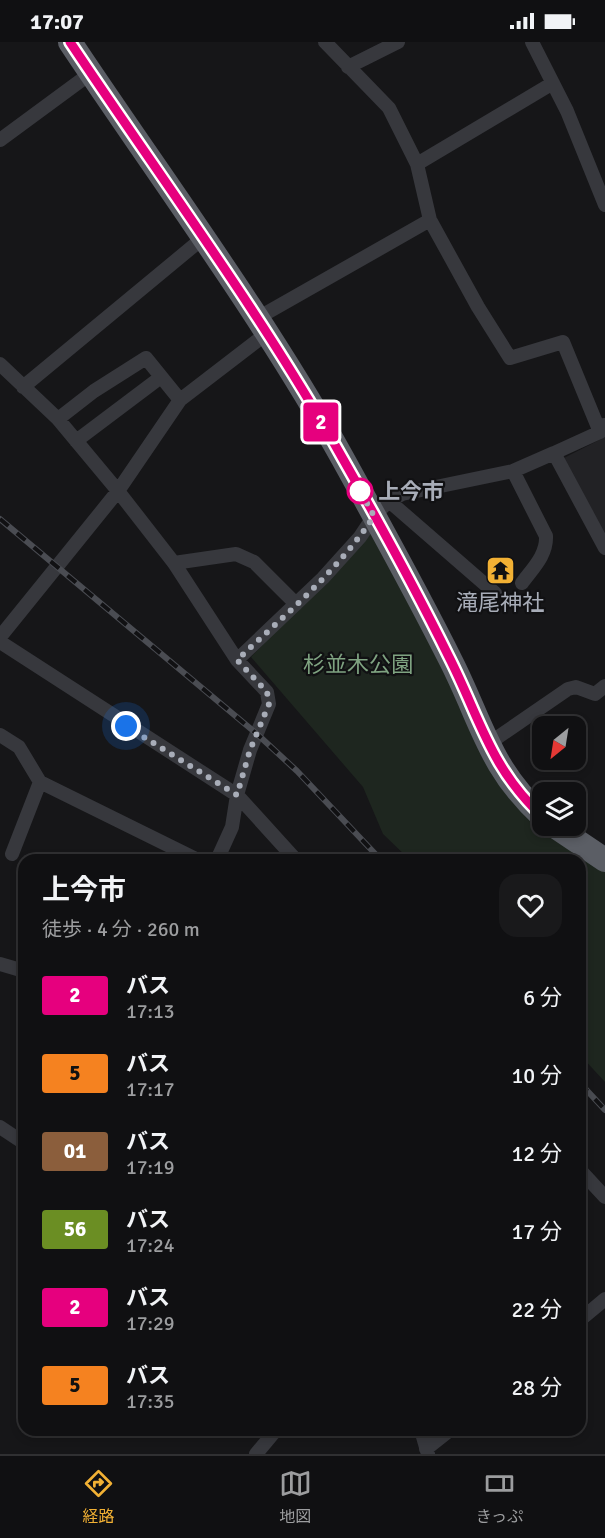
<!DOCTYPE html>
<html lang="ja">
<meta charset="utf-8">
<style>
body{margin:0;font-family:Signika,"Noto Sans JP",sans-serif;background:#19191b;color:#f1f3f6;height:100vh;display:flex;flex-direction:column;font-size:22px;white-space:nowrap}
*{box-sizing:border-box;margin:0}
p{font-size:20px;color:#9c9d9f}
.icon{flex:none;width:33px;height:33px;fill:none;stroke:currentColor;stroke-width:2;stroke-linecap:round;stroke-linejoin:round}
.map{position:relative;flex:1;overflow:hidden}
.drawer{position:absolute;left:18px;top:812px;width:568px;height:582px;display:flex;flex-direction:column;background:#101012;border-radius:18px;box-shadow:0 3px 9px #0003,0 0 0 2px #303032}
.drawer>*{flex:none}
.badge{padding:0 12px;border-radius:4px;font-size:21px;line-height:39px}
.needle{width:39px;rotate:210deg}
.buttons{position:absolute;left:532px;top:674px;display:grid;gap:12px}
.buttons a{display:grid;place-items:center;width:54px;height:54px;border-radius:12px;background:#101012;box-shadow:0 3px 9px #0003,0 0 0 2px #303032;font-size:30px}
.you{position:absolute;width:30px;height:30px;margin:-15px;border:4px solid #fff;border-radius:50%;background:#1a73e8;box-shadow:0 0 0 9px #1a73e833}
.map>.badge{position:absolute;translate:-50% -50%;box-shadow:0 0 0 3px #fff}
.round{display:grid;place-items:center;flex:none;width:63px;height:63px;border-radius:18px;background:#19191b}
.summary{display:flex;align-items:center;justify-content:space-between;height:102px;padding:0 24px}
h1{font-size:28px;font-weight:700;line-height:45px}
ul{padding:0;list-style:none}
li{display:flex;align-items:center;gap:18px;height:78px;padding:0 24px}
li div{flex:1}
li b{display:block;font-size:22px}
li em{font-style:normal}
li .badge{min-width:66px;font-weight:700;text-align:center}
.status{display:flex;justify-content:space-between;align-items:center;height:42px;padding:0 30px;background:#101012;direction:ltr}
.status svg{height:16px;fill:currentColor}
.tabs{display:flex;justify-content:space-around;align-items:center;height:84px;border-top:2px solid #303032;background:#101012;font-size:16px;color:#9c9d9f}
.tabs a{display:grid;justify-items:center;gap:3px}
.tabs .on{color:#f2b134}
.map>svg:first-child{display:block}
</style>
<div class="status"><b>17:07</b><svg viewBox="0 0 49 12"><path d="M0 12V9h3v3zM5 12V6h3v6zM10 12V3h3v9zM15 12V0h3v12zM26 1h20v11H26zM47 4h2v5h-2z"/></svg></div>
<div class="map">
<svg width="605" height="1412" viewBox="0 0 605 1412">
<rect width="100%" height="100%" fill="#161618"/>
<path fill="#222225" d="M605,395V498L562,417Z"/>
<path fill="#1e261f" d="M373,483L486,711L605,821V1040L581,1014L580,818L409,817L383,792L363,745L251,615L357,505Z"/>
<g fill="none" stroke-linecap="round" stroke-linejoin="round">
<path stroke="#37383d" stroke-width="14" d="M325,0L389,66L417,122L430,178L478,265L510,316L563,300L600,390
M532,0L567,69L605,163
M348,25L398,0
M0,98L91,31
M417,122L553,41
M256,277L430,178
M0,322L58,377L118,449L174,521L237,618L267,650L269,662L250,708L237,753L232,785L217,818
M23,345L203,196
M58,377L94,349L146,316L180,358
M76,399L161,335
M554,411L600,390L604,383
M513,429L546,494C547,513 533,526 522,541
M389,459L495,551
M174,521L236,512L254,520L296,562
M0,595L118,449L180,358L266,292
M0,600L237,753L296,818
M237,618L323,536L360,495L374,474L389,459L402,452L513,429L554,411L605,506
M0,693L19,705L40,740
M488,702L568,647L576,645L595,652L605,644
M12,812L40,740L198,818
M0,922L24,929
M0,1085L24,1101
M580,1128L605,1155
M580,1278L605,1257
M421,1388L428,1412
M426,1407L450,1388
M256,1412L276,1388"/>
<path stroke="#5b5e65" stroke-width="24" d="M70,0C162,138 262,272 343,417C380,484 417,551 451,619C482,680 489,726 543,775
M553,783L605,818"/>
<defs>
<path id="rail" d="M0,477L257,692L297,729L381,818
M580,1041L605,1068"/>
</defs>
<use href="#rail" stroke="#4a4c52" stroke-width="6"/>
<use href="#rail" stroke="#111113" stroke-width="4" stroke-dasharray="11" stroke-linecap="butt"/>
</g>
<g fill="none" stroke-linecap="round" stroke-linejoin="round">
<defs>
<path id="line" d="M70,0C162,138 262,272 343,417C380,482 416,548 449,615C480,676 490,726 543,775"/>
</defs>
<use href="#line" stroke="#fff" stroke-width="14"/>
<use href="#line" stroke="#e6007e" stroke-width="9"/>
<path stroke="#a8adb8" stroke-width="6" stroke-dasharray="0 10.8" d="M126,684L237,753L250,708L269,662L267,650L237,618C285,573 338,529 374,474L360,449"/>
</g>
<defs>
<symbol id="temple-square" viewBox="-11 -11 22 22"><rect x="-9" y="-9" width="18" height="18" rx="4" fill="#f2b134" stroke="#111113"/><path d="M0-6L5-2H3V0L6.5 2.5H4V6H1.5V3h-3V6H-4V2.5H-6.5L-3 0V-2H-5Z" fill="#111"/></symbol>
</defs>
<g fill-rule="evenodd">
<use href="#temple-square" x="484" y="512" width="33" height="33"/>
</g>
<circle fill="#fff" stroke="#e6007e" stroke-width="3" cx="360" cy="449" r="12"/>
<g text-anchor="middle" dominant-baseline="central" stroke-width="4.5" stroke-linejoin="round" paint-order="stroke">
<g font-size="22" font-weight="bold" fill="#a8adb8" stroke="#111113" text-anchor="start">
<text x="378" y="449">上今市</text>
</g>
<g font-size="22" fill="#a8adb8" stroke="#111113">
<text x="500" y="560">滝尾神社</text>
</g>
<g font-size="22" fill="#7fa381" stroke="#111113">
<text x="358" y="622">杉並木公園</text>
</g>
</g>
</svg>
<div class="buttons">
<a><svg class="needle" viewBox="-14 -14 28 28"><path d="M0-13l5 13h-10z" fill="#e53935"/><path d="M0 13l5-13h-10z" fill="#9c9d9f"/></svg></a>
<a><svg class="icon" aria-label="layers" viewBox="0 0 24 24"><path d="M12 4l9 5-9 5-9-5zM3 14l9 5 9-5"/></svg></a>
</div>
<div class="you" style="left:126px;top:684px"></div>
<b class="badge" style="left:321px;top:380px;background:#e6007e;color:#fff">2</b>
<section class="drawer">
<div class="summary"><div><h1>上今市</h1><p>徒歩 · 4 分 · 260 m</p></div><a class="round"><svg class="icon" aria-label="heart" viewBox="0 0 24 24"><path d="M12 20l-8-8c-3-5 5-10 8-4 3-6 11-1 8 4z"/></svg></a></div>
<ul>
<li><span class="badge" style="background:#e6007e;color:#fff">2</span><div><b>バス</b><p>17:13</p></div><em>6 分</em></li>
<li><span class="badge" style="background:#f58220;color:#111">5</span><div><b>バス</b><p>17:17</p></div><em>10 分</em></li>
<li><span class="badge" style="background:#8b5e3c;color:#fff">01</span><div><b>バス</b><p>17:19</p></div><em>12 分</em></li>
<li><span class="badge" style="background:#6b8e23;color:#fff">56</span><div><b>バス</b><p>17:24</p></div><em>17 分</em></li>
<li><span class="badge" style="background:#e6007e;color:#fff">2</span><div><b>バス</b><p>17:29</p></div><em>22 分</em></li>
<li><span class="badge" style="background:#f58220;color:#111">5</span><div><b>バス</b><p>17:35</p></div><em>28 分</em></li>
</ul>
</section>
</div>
<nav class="tabs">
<a class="on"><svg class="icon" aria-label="directions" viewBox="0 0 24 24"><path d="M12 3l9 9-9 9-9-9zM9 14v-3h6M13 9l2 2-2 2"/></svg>経路</a>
<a><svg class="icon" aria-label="map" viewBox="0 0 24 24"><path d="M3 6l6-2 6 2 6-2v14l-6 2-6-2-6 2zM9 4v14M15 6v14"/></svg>地図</a>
<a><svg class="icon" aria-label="tickets" viewBox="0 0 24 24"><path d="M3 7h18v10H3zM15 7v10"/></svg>きっぷ</a>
</nav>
